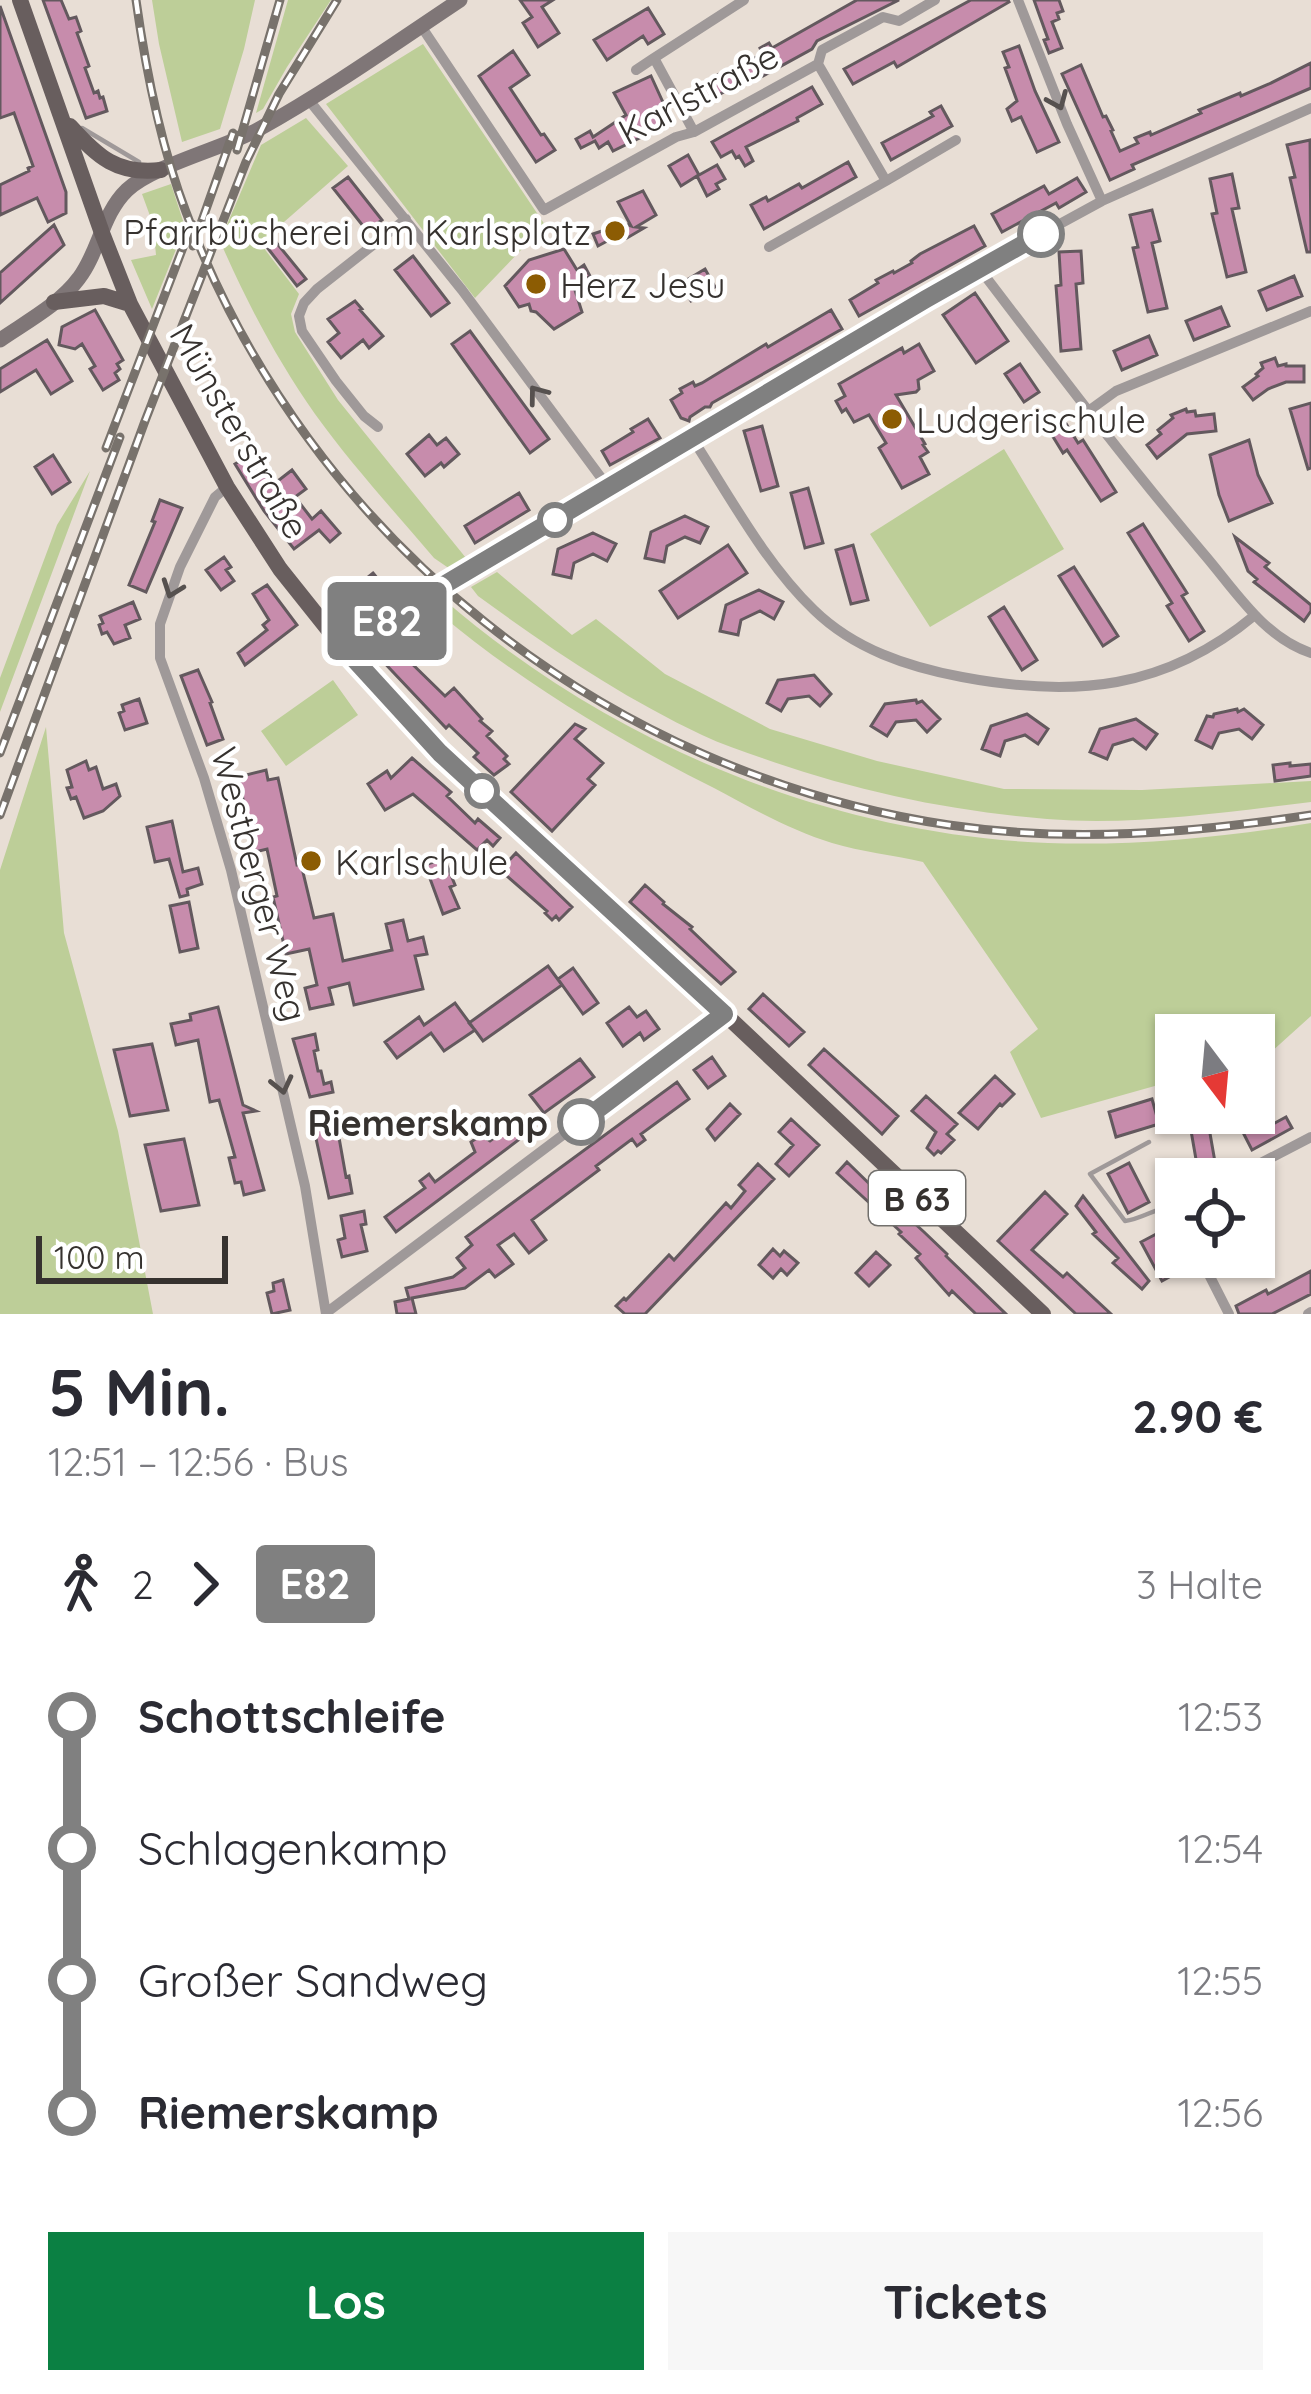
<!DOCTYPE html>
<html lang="de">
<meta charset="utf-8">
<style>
body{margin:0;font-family:Quicksand,sans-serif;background:#f7f7f7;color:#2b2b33;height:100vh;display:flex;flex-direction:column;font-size:45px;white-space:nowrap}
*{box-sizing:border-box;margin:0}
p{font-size:39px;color:#7c7c81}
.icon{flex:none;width:66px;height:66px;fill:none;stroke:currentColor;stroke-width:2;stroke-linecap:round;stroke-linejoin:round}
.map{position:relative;height:1314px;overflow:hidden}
.panel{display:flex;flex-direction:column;background:#fff;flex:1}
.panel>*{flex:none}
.badge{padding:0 24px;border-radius:9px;font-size:42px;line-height:78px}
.needle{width:78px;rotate:164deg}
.buttons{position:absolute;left:1155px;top:1014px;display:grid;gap:24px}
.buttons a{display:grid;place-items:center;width:120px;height:120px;border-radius:0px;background:#fff;box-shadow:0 3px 9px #0004;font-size:60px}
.scale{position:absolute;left:36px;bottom:30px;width:192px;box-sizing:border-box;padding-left:12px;border:6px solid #36322f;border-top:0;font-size:33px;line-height:42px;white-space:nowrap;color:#36322f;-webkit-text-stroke:9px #fff;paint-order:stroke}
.map>.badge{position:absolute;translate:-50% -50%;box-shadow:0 0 0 6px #fff}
.legs{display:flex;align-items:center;gap:18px;height:132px;padding:0 48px;font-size:39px}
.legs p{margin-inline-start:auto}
.overview{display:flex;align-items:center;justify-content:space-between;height:204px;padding:0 48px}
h1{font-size:66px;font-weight:700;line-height:90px}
.button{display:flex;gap:24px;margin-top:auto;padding:24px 48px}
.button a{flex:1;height:138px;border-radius:0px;background:#0b8043;color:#fff;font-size:48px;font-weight:700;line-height:138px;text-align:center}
.button a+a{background:#f7f7f7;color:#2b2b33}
ul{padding:0 48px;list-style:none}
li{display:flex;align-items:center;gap:42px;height:132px;font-size:45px}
li i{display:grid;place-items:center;width:18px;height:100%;margin:0 15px;background:currentColor}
li i::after{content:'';width:30px;height:30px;margin:-15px;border:9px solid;border-radius:50%;background:#fff}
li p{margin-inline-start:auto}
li:first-child i{background:linear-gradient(#0000 50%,currentColor 0)}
li:last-child i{background:linear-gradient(currentColor 50%,#0000 0)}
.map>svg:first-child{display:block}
</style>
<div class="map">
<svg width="1311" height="1314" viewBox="0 0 1311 1314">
<rect width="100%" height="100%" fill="#e8ded5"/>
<path fill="#bdce98" d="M152,0H255L244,49L220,129L182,142L159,44Z
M288,0H331L287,67L263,109L256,113Z
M423,44L545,225L475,298L326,104Z
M306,118L348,166L260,243L299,294L291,314L295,332L338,400L466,558L450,569L434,558C394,511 351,464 315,414C277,360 246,301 220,241L261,145Z
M171,184L185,227L152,309L131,260L156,255L153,224L142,194Z
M1004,449L1064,549L930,627L870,534Z
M90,471L0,712V678L57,525Z
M497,572L572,635L596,619L665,674L770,729L877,761L1004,789L1142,790L1311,781V802C1225,812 1134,826 1047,819C950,811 854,791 762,758C742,751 721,744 702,735C622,697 549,648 478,596L471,587Z
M442,598C609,743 826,834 1048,843C1136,846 1224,837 1311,823V1016L1260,1062L1254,1063V1035H1176V1080L1041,1118L1010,1052L1038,1029L923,862C893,855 861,852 832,843C791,830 751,808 714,788C616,739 524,684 440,614Z
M333,680L358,715L286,766L261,731Z
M46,727L64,933L118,1131L153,1314H0V870Z"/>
<path fill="#c78cac" stroke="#63595e" stroke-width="3" d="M43,0H61L69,19L76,17L81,31L77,33L89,66L85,68L94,93L98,91L100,98L103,97L107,111L86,118Z
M520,0H553L542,7L559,33L538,47L523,23L532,17Z
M857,0H899L817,41L812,49L750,83L748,79L696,107L688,94L714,80L713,77L763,54L760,48L769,43L772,48Z
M971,0H1008L1009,2L897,67L894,62L853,84L844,69Z
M1034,0H1059L1063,11L1057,13L1059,19L1052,22L1062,48L1049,53L1044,40L1048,39Z
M0,6L66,192V213L48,222L37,198L0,215V185L29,171L28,168L33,166L14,113L0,118Z
M648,8L664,34L648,44L643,36L607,60L594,40Z
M1019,46L1035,91L1059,142L1037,152L1021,117L1012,121L1007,109L1017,101L1005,68L1009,67L1003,52Z
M513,51L529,75L510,88L541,135L544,134L555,150L536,162L479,76Z
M1311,63V88L1132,165L1134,169L1110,180L1062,74L1081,65L1103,117L1106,116L1113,130L1111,131L1120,151L1138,143L1135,138L1150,132L1151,135L1201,113L1199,110L1240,93L1241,96L1269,84Z
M651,76L672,122L613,151L608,142L599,148L595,141L581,148L576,139L590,131L593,137L626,115L614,93Z
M812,87L822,104L797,118L798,121L746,147L753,161L745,166L739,156L736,158L732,151L721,157L712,142Z
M941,106L952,126L891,160L882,143L933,116L930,112Z
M1310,140L1311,252H1307L1290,178L1295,177L1287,145Z
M688,155L699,175L717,165L725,179L716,184L719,189L707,196L697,176L681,186L669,166Z
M848,162L856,177L764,229L751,205L766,197L768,201L799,184L802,188Z
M1232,174L1239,208L1232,209L1246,272L1227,277L1212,214L1217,213L1210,179Z
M348,177L382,220L367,231L333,188Z
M1077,178L1086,192L1059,208L1056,203L1002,232L992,214L1044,186L1049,194Z
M643,191L656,215L636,227L644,228L627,238L624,232L598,246L593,234L611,228L616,222L631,226L618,202Z
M1152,210L1160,241L1152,243L1167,308L1148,312L1133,248L1138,247L1130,215Z
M54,225L64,245L0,303V273Z
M974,226L985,246L859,316L850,300L878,283L876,280L893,271L894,273L912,263L911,261L920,254Z
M271,236L306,279L297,286L263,242Z
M564,249L577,270L584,265L590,276L574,287L582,312L554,329L536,312L531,311L529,304L519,307L505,286L529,260Z
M1081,251L1083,283L1076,284L1081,349L1061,351L1056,286L1061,285L1059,252Z
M413,256L449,303L431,316L395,270Z
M705,269L715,287L691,301L680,284Z
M1294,276L1302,296L1267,310L1259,291Z
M975,293L1008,341L976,363L943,315Z
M355,301L362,309L360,310L383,336L369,348L363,340L341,358L328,342L339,333L328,319Z
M1221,307L1229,326L1194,340L1186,321Z
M95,310L123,360L117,364L120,369L115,373L119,380L103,390L90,369L95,366L82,344L75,349L59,345L62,327Z
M831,310L842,329L712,403L710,407H705L690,417L689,421L681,418L671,400L682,393L680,389L693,382L695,386L702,383L766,344L768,347Z
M470,331L549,439L530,453L452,344Z
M1149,336L1157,355L1122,370L1114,351Z
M47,340L72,381L51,394L36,370L0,392V369Z
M919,344L934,371L918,380L919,389L916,392L896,395L925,444L923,445L928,452L920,457L929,474L902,488L879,448L886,443L869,415L854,422L846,409L842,412L836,401L845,396L839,384L902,348L904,353Z
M1275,358L1278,366L1286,364V366H1304V382H1286L1268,389L1253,400L1243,387L1258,376L1256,374L1263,368L1261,363Z
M1020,364L1039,392L1024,402L1005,374Z
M1311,403V468L1308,469L1290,409Z
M1186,409L1187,412L1195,411L1196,416L1214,414L1216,431L1187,434L1157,458L1147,445L1161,434L1158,430L1173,418L1171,415Z
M1062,417L1078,443L1083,440L1116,492L1101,501L1067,450L1063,453L1047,427Z
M648,419L660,438L610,465L602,451L633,432L631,429Z
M762,426L778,486L761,491L744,431Z
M429,435L437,445L446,438L459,454L444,467L441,463L425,476L407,454Z
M1249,440L1258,475L1272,503L1229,521L1219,495L1210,455Z
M53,455L70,482L52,494L35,467Z
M248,456L258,472L262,470L274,484L292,470L306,489L295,497L312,519L321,511L340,533L330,542L319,530L294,549L264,511L235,464Z
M808,488L823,543L805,548L791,493Z
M519,493L529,510L475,543L465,526Z
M160,500L182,508L146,592L129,585L155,522L152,521Z
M685,516L708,527L700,543L685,537L667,546L664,562L645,558L651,532Z
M1143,524L1187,593L1182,596L1204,631L1189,641L1167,606L1172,603L1128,533Z
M593,533L616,544L607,561L593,554L574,563L571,578L553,574L558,549Z
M1235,537L1269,563L1265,567L1311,605V611L1304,621L1254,582L1257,579L1248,571Z
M728,545L747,573L678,618L660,591Z
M853,545L868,600L851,604L836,550Z
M224,557L231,567L226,570L234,581L221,590L206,570Z
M1074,567L1118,636L1103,646L1059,576Z
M373,573L391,595L371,612L366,605L354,614L346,604L358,594L353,589Z
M267,585L297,625L245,665L238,653L267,630L263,625L269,620L253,594Z
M759,590L783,602L774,619L760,611L741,620L738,635L720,631L726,605Z
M133,602L140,619L125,625L130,638L114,644L107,632L102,634L99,625L103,623L100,616Z
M1004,607L1037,660L1022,670L989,617Z
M415,625L422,633L402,654L445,696L454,688L482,719L480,721L492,731L487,736L507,756L504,759L509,764L494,775L474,757L478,753L449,725L446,728L375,653L377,648Z
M198,670L212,702L210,703L223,739L207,745L181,676Z
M814,675L831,694L820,706L809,696L788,699L781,711L767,703L778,680Z
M139,699L147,723L125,730L119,713L124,711L122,705Z
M916,700L917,703L922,701L940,719L927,732L916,720L896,722L887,736L871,726L885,704Z
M1237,709L1238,712L1244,709L1263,725L1252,739L1239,729L1219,733L1212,748L1196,740L1207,716L1213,717L1214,714Z
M1027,714L1048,729L1038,744L1025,735L1005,741L1000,756L982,749L991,726Z
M1136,719L1157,734L1146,749L1133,739L1113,745L1107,759L1090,752L1100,729Z
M575,724L585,729L575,739L603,763L588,779L595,785L552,831L511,792Z
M412,758L451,792L447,796L475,823L478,819L500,838L493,846L487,840L477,850L413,794L385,810L368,784L387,771L391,778Z
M86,761L89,770L96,767L103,789L116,784L120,796L103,811L84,818L76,797L71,799L67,788L72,787L67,770Z
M1290,763V766L1311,764V776L1275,781L1273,765Z
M266,770L268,780L278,778L297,865L301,864L314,918L333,914L343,961L392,950L386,924L403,920L408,941L423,937L427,954L415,956L423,989L354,1005L349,983L329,988L333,1004L310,1009L305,988L317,985L309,949L286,954L273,897L277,896L267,849L255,852L238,777Z
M172,821L183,872L198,868L202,884L187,889L188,895L180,897L169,859L155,862L147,827Z
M516,853L572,907L559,920L556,916L552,920L545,913L547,911L500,870Z
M444,858L455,885L450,887L459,908L443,914L425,865Z
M645,885L664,902L663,904L692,927L690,929L735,972L721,984L630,902Z
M189,902L198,948L180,952L170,906Z
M548,966L562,985L483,1041L475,1030L444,1051L431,1033L397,1058L385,1042L419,1017L424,1025L455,1003L474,1029L469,1023Z
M573,968L598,1003L583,1014L558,979Z
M763,994L804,1032L789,1046L749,1009Z
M218,1007L243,1105L256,1111L243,1113L264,1190L244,1195L241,1182L235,1183L229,1158L235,1157L219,1100L210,1102L198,1040L176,1045L171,1024L191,1020L190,1014Z
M629,1007L637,1017L646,1011L659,1029L644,1040L640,1033L623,1046L607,1023Z
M315,1034L318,1050L314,1051L318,1071H321L324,1084L331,1082L333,1092L310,1097L293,1039Z
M152,1044L168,1110L130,1116L114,1050Z
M824,1049L898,1116L882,1134L809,1065Z
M712,1057L725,1076L708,1088L694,1070Z
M580,1059L594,1077L544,1113L530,1095Z
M995,1076L1014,1094L1002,1106L1000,1104L978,1129L959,1113Z
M677,1082L689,1099L641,1134L645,1140L637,1146L632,1139L596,1166L599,1170L532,1220L546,1240L529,1253L514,1234L498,1245L513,1264L495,1277L489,1270L465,1288L412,1298L416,1314H397L395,1302L409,1299L406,1288L453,1277L465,1268L457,1258L472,1245L466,1237Z
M926,1096L957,1124L947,1134L954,1140L941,1153L938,1151L934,1155L927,1148L936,1132L912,1111Z
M1152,1099L1159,1124L1116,1137L1109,1112Z
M730,1104L740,1114L715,1140L707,1129Z
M1233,1113H1251L1260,1131L1286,1117L1292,1128L1252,1150Z
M335,1115L346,1177L349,1176L352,1193L329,1198L312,1120Z
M791,1119L819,1145L789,1176L776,1164L793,1145L779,1132Z
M1208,1122L1215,1162L1197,1165L1190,1125Z
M512,1125L521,1138L396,1232L385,1217L425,1188L420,1181L429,1174L435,1182L475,1152L471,1142L481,1135L490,1141Z
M184,1139L199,1205L161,1211L145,1145Z
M847,1162L888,1202L890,1201L924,1232L947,1254L946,1256L1006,1314H976L952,1291L949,1295L916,1258L920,1254L899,1234L901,1232L837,1173Z
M1129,1163L1149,1202L1128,1213L1108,1174Z
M758,1164L774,1179L645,1314H625L616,1306L624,1298L626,1300L669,1255L674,1260L726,1203L731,1208L745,1191L739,1185Z
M1045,1192L1067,1214L1032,1250L1063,1277L1067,1273L1111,1314H1076L998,1241Z
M1083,1196L1149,1281L1142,1289L1113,1263L1118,1258L1093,1234L1096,1232L1076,1206Z
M364,1211L366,1224L361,1225L367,1251L342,1257L338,1240L345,1238L341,1216Z
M1162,1231L1182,1270L1162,1281L1141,1242Z
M773,1249L780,1256L784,1251L798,1263L787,1275L781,1269L773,1278L759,1265Z
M876,1252L890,1265L869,1286L856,1273Z
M1311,1271V1294L1272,1314H1239L1236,1306L1266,1290L1268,1294Z
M283,1280L290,1310L272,1314L267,1293L274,1291L273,1283Z"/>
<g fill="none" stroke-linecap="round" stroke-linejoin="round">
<path stroke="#9f9999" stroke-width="4.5" d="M82,128L139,162
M1149,1142L1090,1174L1125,1221C1143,1219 1158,1206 1176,1206"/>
<path stroke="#9f9999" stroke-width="10" d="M1018,0L1067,124L1102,201
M421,26L544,210L676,137L694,132L818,64L822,50L883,17L899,21L935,0
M636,70L654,58
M308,99L462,290L608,487
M694,132L654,58L744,0
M886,181L956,140
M769,247L886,181L818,64
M979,268C1053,365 1125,461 1203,553C1235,590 1263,637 1311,653
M1087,412L1116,391L1311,311
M378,427L364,416L336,381L302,331L299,316L304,303L317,289L406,219
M692,438C729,495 765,563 814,610C854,649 908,667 962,677C1074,698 1165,690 1255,615
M227,487L215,497L180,567L160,624V658L204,778L231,870L305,1186L326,1314
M343,648L363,633L979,268L1102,201L1311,108
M1230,1179L1311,1137
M1200,1257L1229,1314
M326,1313L724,1014
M1308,1314L1311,1312"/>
<path stroke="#7f7677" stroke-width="15" d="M0,340C26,322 60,304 79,278C99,252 102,214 127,190C154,165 224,148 259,129C329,90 394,44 460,0"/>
<path stroke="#685e5e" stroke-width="16" d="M20,0L102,233L130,304L227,487L280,569L343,648L440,753L608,904L1043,1314
M70,126C98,157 117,175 161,170
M54,302L104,296L130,304"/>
<defs>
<path id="rail" d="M136,0C146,72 160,144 186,212C307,538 606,774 949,825C1070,843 1191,833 1311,815
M237,150L280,0
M193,246L233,133
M106,448L192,224
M0,753L120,437
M0,815L145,421L246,162L279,94L337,0"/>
</defs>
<use href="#rail" stroke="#78726c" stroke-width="9"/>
<use href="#rail" stroke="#fff" stroke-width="4.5" stroke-dasharray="14" stroke-linecap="butt"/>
</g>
<defs><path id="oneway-chevron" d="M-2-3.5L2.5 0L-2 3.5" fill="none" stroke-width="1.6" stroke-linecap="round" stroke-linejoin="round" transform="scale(3)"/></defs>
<g stroke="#56514f">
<use href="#oneway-chevron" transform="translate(1058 101) rotate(67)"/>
<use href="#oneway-chevron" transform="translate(537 394) rotate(-127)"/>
<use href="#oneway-chevron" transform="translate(172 589) rotate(110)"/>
<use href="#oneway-chevron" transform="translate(282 1085) rotate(77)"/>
</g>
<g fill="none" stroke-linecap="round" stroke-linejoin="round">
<defs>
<path id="line-1" d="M581,1122L724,1014L440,753L344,648L363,633L926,299L1041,234"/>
</defs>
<use href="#line-1" stroke="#fff" stroke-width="27"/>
<use href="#line-1" stroke="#808080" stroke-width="18"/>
</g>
<g fill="#8c5c03" stroke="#fff" stroke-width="4.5">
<circle cx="615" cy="231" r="12"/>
<circle cx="536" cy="284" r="12"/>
<circle cx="892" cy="419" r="12"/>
<circle cx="311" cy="861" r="12"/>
</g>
<g fill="#fff" stroke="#808080" stroke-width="6">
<circle cx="1041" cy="234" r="21"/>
<circle cx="555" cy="520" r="15"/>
<circle cx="482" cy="791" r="15"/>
<circle cx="581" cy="1122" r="21"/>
</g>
<g text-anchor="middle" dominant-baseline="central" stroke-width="9" stroke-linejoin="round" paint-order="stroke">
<rect fill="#fff" stroke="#72706d" stroke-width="3" x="869" y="1171" width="96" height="54" rx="9"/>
<g font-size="33" font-weight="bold" fill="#36322f">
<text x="917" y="1198">B 63</text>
</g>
<g font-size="36" fill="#36322f" stroke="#fff">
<text transform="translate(698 93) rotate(-28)">Karlstraße</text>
<text transform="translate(240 431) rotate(60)">Münsterstraße</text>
<text transform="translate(260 884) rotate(75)">Westberger Weg</text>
</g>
<g font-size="36" fill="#36322f" stroke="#fff" text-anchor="start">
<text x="591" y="231" text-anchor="end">Pfarrbücherei am Karlsplatz</text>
<text x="560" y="284">Herz Jesu</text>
<text x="916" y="419">Ludgerischule</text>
<text x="335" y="861">Karlschule</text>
</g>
<g font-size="36" font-weight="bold" fill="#36322f" stroke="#fff" text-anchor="end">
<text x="548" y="1122">Riemerskamp</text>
</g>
</g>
</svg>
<div class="buttons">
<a><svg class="needle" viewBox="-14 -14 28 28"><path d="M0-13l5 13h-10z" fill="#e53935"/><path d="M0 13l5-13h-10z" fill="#7c7c81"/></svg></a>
<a><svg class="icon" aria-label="locate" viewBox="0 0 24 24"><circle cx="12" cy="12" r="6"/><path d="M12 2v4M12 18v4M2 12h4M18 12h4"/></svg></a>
</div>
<div class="scale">100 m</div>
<b class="badge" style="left:387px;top:621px;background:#808080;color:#fff">E82</b>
</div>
<section class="panel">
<div class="overview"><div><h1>5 Min.</h1><p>12:51 – 12:56 · Bus</p></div><b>2.90 €</b></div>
<div class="legs"><svg class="icon" aria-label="walk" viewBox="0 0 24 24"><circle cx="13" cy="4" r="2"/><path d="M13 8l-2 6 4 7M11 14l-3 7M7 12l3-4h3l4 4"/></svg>2<svg class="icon" aria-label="forward" viewBox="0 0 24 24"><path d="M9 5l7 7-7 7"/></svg><b class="badge" style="background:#808080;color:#fff">E82</b><p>3 Halte</p></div>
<ul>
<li><i style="color:#808080"></i><b>Schottschleife</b><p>12:53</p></li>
<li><i style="color:#808080"></i><span>Schlagenkamp</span><p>12:54</p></li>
<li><i style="color:#808080"></i><span>Großer Sandweg</span><p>12:55</p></li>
<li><i style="color:#808080"></i><b>Riemerskamp</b><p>12:56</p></li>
</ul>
<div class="button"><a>Los</a><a>Tickets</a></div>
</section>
